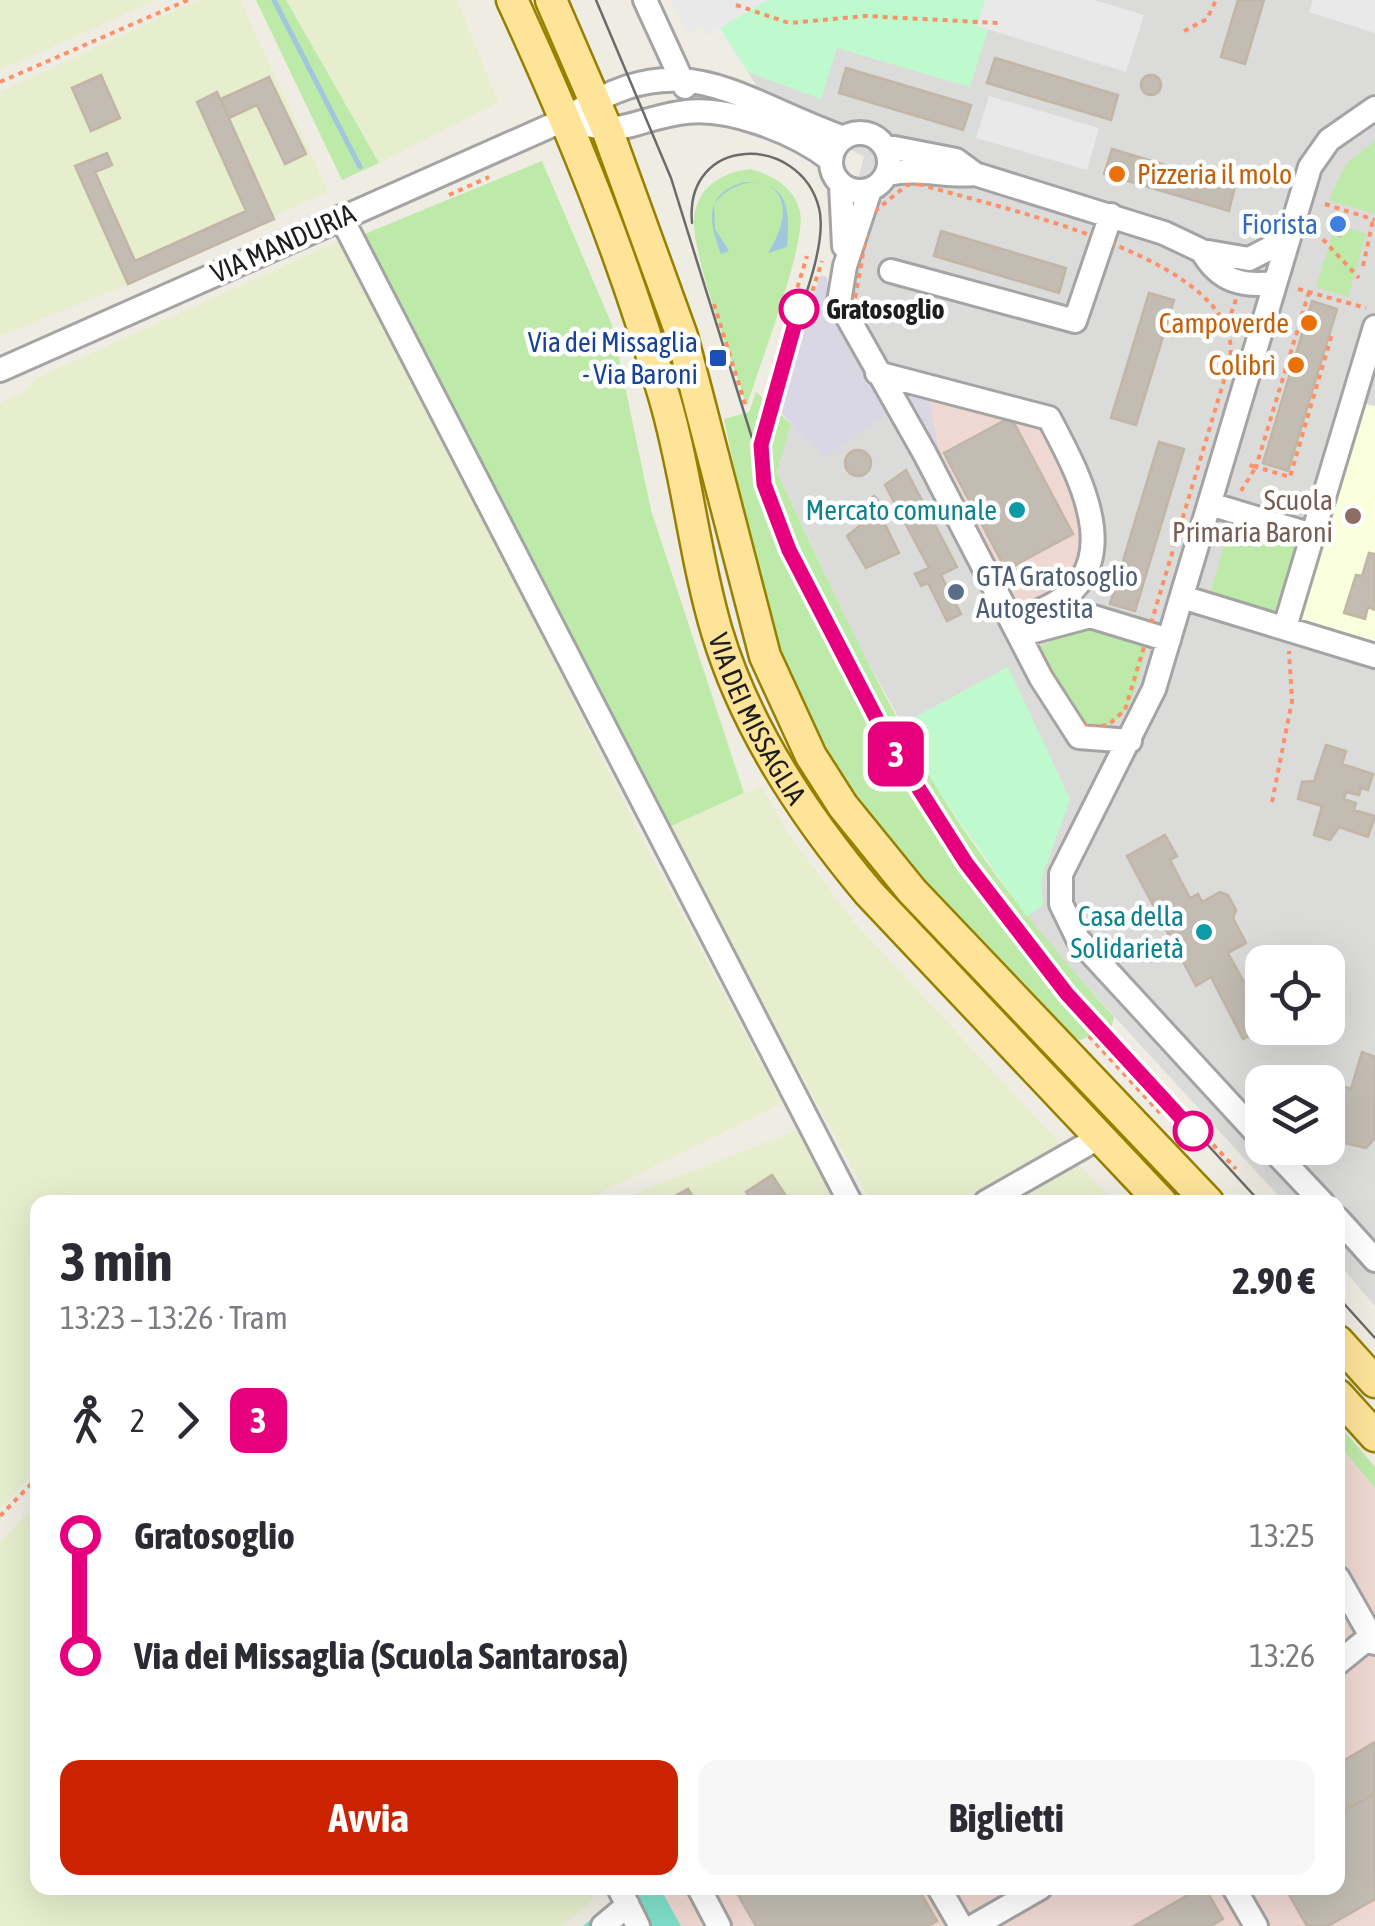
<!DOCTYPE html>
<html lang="it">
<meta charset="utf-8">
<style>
body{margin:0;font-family:"Asap Condensed",sans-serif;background:#f7f7f7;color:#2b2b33;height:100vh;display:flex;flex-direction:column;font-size:38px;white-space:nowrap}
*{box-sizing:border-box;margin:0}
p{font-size:32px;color:#7c7c81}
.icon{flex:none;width:55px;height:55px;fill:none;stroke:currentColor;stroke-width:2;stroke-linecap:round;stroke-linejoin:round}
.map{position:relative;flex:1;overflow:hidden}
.drawer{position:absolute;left:30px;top:1195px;width:1315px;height:700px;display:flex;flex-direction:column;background:#fff;border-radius:20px;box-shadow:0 10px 40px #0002}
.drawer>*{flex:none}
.badge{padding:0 20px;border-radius:15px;font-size:35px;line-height:65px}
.controls{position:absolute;left:1245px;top:945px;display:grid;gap:20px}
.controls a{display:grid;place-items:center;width:100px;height:100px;border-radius:20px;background:#fff;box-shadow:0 10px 40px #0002;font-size:50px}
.map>.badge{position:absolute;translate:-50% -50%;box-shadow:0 0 0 5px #fff}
.legs{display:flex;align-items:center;gap:15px;height:110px;padding:0 30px;font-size:32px}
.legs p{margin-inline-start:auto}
.summary{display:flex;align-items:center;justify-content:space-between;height:170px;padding:0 30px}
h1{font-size:55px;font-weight:700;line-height:75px}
.primary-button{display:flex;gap:20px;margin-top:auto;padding:20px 30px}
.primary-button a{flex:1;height:115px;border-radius:20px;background:#cb2300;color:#fff;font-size:40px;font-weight:700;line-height:115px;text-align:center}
.primary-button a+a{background:#f7f7f7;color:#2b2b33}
ul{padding:0 30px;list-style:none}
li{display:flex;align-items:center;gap:35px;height:120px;font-size:38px}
li i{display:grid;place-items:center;width:15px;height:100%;margin:0 12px;background:currentColor}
li i::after{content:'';width:25px;height:25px;margin:-12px;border:8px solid;border-radius:50%;background:#fff}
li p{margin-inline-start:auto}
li:first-child i{background:linear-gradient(#0000 50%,currentColor 0)}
li:last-child i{background:linear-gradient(currentColor 50%,#0000 0)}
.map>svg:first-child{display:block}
</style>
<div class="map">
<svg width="1375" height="1926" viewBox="0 0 1375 1926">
<rect width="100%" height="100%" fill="#efede3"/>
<path fill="#dbdbda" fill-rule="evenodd" d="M768,0H1375V1306L1338,1263V1202H1284L1039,934L941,794L859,646L777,472L864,157L768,104L720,28ZM1262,962H1328V1028H1262ZM1262,1082H1328V1148H1262Z"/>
<path fill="#f0d8d2" d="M927,385L1049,418L1081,478L1083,581L1019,635L925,454L938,448Z
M1341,1448L1375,1488V1926H681L660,1888H1338V1450Z"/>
<path fill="#f9ffdc" d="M1366,404L1375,406V649L1298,625Z"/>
<path fill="#e6eece" d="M0,0H157L0,70Z
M198,0H240L328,191L128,284L0,336V92Z
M286,0H457L498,102L379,163Z
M345,238L642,839L782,1103L582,1202H38L37,1470L0,1509V403L24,392L37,378Z
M761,786L788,833L853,921L1064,1148L953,1202H871L667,828Z
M801,1129L841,1202H619L651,1187Z
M1077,1163L1114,1202H1008Z
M37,1503L38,1888H588L593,1900L562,1926H0V1543Z"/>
<path fill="#bdeaa8" d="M256,0H286L379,163L342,180Z
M1375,141V214L1329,200L1346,164Z
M542,161L612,325L651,510L744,793L667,828L362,235Z
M751,169C774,176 794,187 800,212C807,244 758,368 747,406C734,366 692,256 694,220C696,188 721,172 751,169Z
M1343,227L1366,234L1348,297L1316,287L1333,233L1340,235Z
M756,392L791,424L777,472C828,581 878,691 940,793C990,874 1051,947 1114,1017L1111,1028L1080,1040L1072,1036C968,926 845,814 789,670C758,589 742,503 724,419L749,412Z
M1359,401L1366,404L1298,625L1294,622Z
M1234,515V527L1302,548L1281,619L1209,597Z
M1086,627L1148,643C1135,685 1134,737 1079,725L1033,649Z
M1338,1424L1375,1467V1488L1338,1444Z"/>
<path fill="#bfface" d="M768,0H985L977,26L988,30L970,87L837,48L821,99L748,72L720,28Z
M1008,667L1070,799L1041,880L1043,905L1027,917L941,795L902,724Z"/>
<path fill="#7fe0cb" d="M629,1888H660L681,1926H583Z"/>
<path fill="#e9e9e9" d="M670,0H765V1L707,35L701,27L688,34Z
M985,0H1094L1144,15L1126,72L977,26Z
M1313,0H1375V33L1309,12Z
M989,96L1099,128L1087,170L976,138Z"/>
<path fill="#dad7e5" d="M820,275L827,277L828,295L873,380L927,390L938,449L913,459L889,412L824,458L778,410Z"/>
<path fill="#a2c6dd" d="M745,182C790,182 790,211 787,247L768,253C813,182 745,163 714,204L715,229L729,251L721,254C708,220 704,193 745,182Z"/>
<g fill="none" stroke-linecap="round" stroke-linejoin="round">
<path stroke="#a2c6dd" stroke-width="5" d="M274,0L360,167"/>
</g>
<path fill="#c3bcb2" stroke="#c1b6a5" stroke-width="2.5" d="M1238,0H1264L1245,64L1221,57Z
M995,58L1118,95L1111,120L987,83Z
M846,68L971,105L963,130L839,93Z
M1141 85a10 10 0 1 1 20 0a10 10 0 1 1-20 0Z
M101,75L120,118L91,131L72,88Z
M269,77L306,154L285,164L257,105L229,118L221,99Z
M217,92L274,219L128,284L75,166L107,153L112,165L95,172L135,261L246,211L197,102Z
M1112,149L1235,186L1229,211L1104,174Z
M1335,217L1345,221L1340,236L1330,232Z
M941,231L1066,268L1059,293L934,256Z
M1149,293L1174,300L1136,425L1111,418Z
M1312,301L1337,309L1288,471L1263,463Z
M1011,417L1073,534L1006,570L944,453Z
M1159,442L1184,449L1135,611L1110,604Z
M845 463a13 13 0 1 1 26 0a13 13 0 1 1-26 0Z
M906,470L957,567L941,575L961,614L947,621L928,583L921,586L915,574L929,568L885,485Z
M874,496L882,505L878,510L899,553L866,568L847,536L872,516L863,507Z
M1369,553L1375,554V610L1368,607L1365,619L1344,613L1356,575L1362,576Z
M1326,745L1346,751L1342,764L1373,774L1368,790L1361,788L1359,795L1346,792L1344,799L1356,803L1354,810L1375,816L1368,837L1339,827L1330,840L1314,835L1322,806L1298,799L1302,782L1314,781Z
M1165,835L1177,856L1170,860L1190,898L1198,894L1202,902L1220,892L1228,895L1236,910L1233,918L1246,943L1228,953L1262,1015L1264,1028L1243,1039L1211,977L1196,986L1127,856Z
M1362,1052L1375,1057V1138L1366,1148L1328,1139L1331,1106L1340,1085L1351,1089Z
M772,1175L790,1202H752L746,1192Z
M688,1189L696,1202H664Z
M1375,1742V1793L1338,1815V1764Z
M1375,1793V1899L1328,1926H1307L1285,1888H1338L1342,1880L1338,1873V1815Z
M734,1888H918L937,1921L928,1926H756Z
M1200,1888H1205L1223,1919L1211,1926H1134Z"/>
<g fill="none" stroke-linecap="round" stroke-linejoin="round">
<defs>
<path id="minor" d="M645,0L685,87
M566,119C627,138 622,123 679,113C725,104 795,132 831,160
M831 162a29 29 0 1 1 58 0a29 29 0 1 1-58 0Z
M884,146L956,160L975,174L1164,233L1202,251L1249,259L1288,239
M887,174C921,167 943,177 975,174
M841,185L844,246
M870,190L845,266L839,302L925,454L1041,678L1079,737L1130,741
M341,217L850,1202
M1202,251C1219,281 1242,287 1275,283
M891,271L1075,321L1111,215
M0,370L566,119C681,40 733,98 844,138
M877,373L1049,418C1086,487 1133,579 1031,614L1019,635
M1210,504L1312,535
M1182,597L1375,656
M1285,627L1375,327
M1019,635L1090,616L1169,640
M1262,1139L1078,939L1061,904V874L1154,689L1310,167L1329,140L1375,108
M1271,1148L1322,1202
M986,1202L1100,1137
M1338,1219L1375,1260
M1338,1578L1375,1643
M1338,1663L1371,1636
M619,1888L638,1926
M699,1888L719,1926
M939,1888L961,1926
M1234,1888L1256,1926
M603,1926L628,1905
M974,1926L1040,1888"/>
<g id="major">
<path id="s1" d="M512,0C572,130 624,258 664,396C687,473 694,555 717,632C746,729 805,817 869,893L1161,1202"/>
<path d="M551,0L608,132L682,336L765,656L811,756L843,806L912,891L1208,1202"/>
<path d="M1338,1341L1375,1382"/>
<path d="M1338,1395L1375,1436"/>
</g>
</defs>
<use href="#minor" stroke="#a4a4a4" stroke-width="28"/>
<use href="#major" stroke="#977f00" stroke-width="35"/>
<path stroke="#fc9067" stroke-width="4" stroke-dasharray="5 5" stroke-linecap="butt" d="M736,5L789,23L866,16L998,23
M1184,31L1207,19L1216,0
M0,82L188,0
M919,184C992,207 1260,260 1228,367L1125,710L1108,725L1088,728L1070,711L860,323L855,298L870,215L907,185Z
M449,195L489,177
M1325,204L1375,220
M1316,232L1359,278
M1258,233L1262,218
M1363,266L1373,220
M1298,289L1366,308
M1309,292L1256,467L1290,477L1332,334
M714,304L746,407
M1228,323L1236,299
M774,364L807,256
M788,367L822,261
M1241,491L1256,467L1246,464
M1272,802L1292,701L1289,651
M1089,1036L1160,1113
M1172,1101L1236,1169
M0,1516L38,1477"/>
<use href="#minor" stroke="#fff" stroke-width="22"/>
<use href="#major" stroke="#fde499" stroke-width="30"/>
<path stroke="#6b6b6b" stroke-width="2.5" d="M596,0L671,178L781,531L886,737L966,863L1043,965L1260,1202
M692,223C684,134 800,133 819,208C833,262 761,388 761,454
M1338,1297L1375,1338"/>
</g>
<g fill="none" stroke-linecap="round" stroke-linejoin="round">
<defs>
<path id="line-1" d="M799,309L761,445L764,484L789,550L886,737L966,863L1067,994L1193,1131"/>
</defs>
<use href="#line-1" stroke="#fff" stroke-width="22"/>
<use href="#line-1" stroke="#e6007e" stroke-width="15"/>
</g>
<g fill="#e8710a" stroke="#fff" stroke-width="4">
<circle cx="1117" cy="174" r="10"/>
<circle cx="1309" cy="323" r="10"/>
<circle cx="1296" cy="365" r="10"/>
</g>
<circle fill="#3f7fe0" stroke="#fff" stroke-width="4" cx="1338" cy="224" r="10"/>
<g fill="#fff" stroke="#e6007e" stroke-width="5">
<circle cx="799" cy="309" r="18"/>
<circle cx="1193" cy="1131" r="18"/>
</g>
<rect fill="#1a4fb4" stroke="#fff" stroke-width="4" x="708" y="348" width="20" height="20" rx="5"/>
<g fill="#0f9aa8" stroke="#fff" stroke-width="4">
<circle cx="1017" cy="510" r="10"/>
<circle cx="1204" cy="932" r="10"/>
</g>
<circle fill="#8d6e63" stroke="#fff" stroke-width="4" cx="1353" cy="516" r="10"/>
<circle fill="#5c6f8a" stroke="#fff" stroke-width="4" cx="956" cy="592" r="10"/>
<g text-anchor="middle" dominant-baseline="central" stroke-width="9" stroke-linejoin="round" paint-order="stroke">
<g font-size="28" fill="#c56008" stroke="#fff" text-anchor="end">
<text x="1137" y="174" text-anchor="start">Pizzeria il molo</text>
<text x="1289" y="323">Campoverde</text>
<text x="1276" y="365">Colibrì</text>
</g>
<g font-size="28" fill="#366cbe" stroke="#fff" text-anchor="end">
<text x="1318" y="224">Fiorista</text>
</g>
<g font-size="28" fill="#1d1d1d" stroke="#fff">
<text transform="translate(283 243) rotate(-24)">VIA MANDURIA</text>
<text stroke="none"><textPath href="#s1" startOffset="762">VIA DEI MISSAGLIA</textPath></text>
</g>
<g font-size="28" font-weight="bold" fill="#1d1d1d" stroke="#fff" text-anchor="start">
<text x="826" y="309">Gratosoglio</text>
</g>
<g font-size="28" fill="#164399" stroke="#fff" text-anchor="end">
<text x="698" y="342">Via dei Missaglia<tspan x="698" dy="32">- Via Baroni</tspan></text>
</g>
<g font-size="28" fill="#785e54" stroke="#fff" text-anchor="end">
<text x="1333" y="500">Scuola<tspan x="1333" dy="32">Primaria Baroni</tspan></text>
</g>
<g font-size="28" fill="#0d838f" stroke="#fff" text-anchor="end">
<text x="997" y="510">Mercato comunale</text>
<text x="1184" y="916">Casa della<tspan x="1184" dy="32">Solidarietà</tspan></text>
</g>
<g font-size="28" fill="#4e5e75" stroke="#fff" text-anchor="start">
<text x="976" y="576">GTA Gratosoglio<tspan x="976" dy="32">Autogestita</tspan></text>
</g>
</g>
</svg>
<div class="controls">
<a><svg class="icon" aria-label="locate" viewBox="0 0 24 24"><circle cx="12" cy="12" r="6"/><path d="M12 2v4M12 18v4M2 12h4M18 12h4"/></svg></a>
<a><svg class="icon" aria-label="layers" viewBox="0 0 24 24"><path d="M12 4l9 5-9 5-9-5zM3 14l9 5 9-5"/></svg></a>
</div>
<b class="badge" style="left:896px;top:754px;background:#e6007e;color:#fff">3</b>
<section class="drawer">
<div class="summary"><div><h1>3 min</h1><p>13:23 – 13:26 · Tram</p></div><b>2.90 €</b></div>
<div class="legs"><svg class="icon" aria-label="walk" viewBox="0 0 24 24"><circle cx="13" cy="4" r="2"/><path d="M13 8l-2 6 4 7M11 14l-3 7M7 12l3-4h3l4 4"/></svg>2<svg class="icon" aria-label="forward" viewBox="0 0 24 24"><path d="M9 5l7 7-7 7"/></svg><b class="badge" style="background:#e6007e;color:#fff">3</b></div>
<ul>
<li><i style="color:#e6007e"></i><b>Gratosoglio</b><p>13:25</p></li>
<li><i style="color:#e6007e"></i><b>Via dei Missaglia (Scuola Santarosa)</b><p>13:26</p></li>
</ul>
<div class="primary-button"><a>Avvia</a><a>Biglietti</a></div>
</section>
</div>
